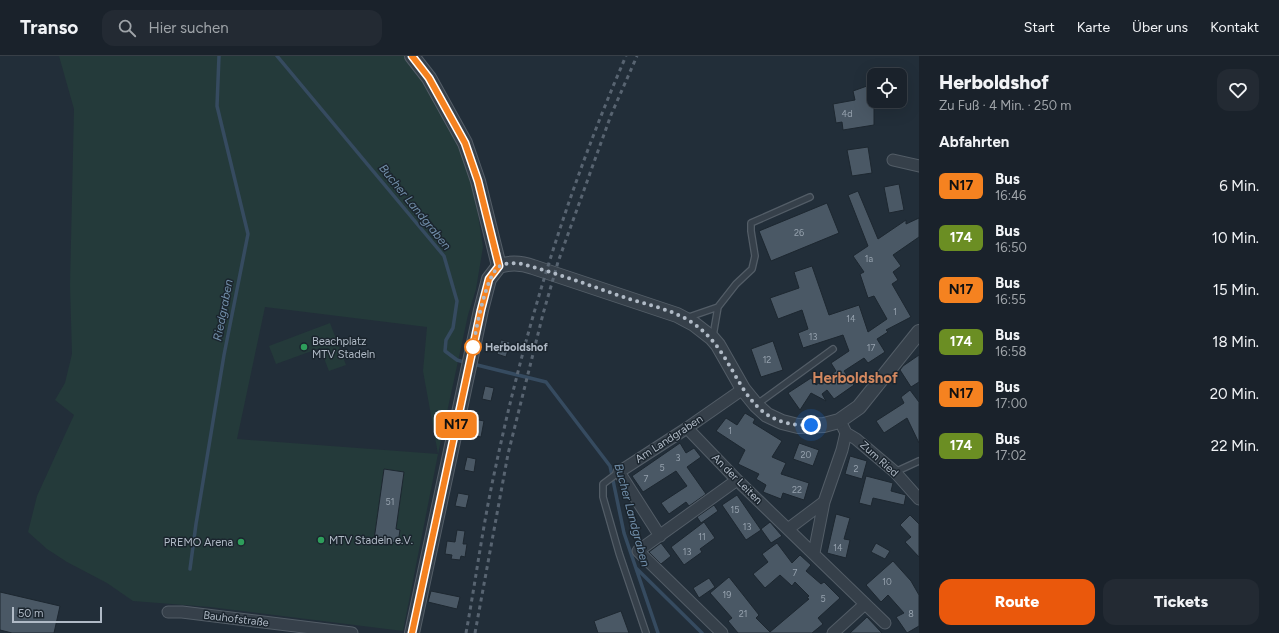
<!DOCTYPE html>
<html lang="de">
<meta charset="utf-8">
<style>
body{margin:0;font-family:Figtree,sans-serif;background:#232a33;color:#f1f3f6;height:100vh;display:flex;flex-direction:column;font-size:15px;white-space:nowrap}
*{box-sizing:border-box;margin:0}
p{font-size:13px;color:#9fa4a9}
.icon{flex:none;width:22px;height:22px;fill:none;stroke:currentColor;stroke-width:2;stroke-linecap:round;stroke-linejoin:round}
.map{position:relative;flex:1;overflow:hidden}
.drawer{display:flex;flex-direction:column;background:#1a222b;width:360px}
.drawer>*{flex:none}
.badge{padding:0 8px;border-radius:6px;font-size:14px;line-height:26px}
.controls{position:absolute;left:867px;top:12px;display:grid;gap:8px}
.controls a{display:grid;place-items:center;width:40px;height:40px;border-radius:8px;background:#1a222b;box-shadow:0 4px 16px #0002,0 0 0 1px #383f47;font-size:20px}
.scale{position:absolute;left:12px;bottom:10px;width:90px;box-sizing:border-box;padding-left:4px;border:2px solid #b0bac6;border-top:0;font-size:11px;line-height:14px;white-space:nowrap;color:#b0bac6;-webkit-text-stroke:3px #1b252e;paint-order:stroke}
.you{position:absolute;width:20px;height:20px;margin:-10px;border:3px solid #fff;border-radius:50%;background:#1a73e8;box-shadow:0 0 0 6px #1a73e833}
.map>.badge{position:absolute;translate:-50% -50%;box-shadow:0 0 0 2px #fff}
h2{padding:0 20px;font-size:15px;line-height:36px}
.round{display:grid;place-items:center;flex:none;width:42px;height:42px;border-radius:12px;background:#232a33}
.overview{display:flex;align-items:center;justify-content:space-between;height:68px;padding:0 20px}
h1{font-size:19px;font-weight:800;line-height:30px}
.action{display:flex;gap:8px;margin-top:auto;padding:8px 20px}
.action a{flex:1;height:46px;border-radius:12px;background:#ea580c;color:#fff;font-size:16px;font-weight:800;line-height:46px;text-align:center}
.action a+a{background:#232a33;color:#f1f3f6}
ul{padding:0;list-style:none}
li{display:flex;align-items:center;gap:12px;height:52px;padding:0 20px}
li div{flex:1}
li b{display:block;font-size:15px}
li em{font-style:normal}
li .badge{min-width:44px;font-weight:700;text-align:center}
header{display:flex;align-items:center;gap:24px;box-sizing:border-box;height:56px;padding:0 20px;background:#1a222b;border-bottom:1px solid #383f47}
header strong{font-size:19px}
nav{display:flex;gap:22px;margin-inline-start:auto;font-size:14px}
.search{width:280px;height:36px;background:#232a33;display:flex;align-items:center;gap:10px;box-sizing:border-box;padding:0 14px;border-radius:12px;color:#9fa4a9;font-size:15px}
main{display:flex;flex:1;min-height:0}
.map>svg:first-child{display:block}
</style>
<header>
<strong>Transo</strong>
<div class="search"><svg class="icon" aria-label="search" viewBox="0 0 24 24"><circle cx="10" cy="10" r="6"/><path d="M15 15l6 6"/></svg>Hier suchen</div>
<nav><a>Start</a><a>Karte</a><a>Über uns</a><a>Kontakt</a></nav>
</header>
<main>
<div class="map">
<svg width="919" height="577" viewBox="0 0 919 577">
<rect width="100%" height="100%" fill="#222e39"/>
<path fill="#243a3a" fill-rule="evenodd" d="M59,0H411L467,88L483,191L476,233L468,259L438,398L403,575L210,551L133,545L107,527L67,506L47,493L28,476L37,440L74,359L55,344L65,327L72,298L70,229L74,53ZM265,251L427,271L423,315L438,398L237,383Z
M330,267L346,309L329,315L320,292L276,308L269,290Z"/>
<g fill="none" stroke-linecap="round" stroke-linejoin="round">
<path stroke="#364b60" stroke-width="3.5" d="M277,0L444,200L457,245L453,272L446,284L445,295L457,304L467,307
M473,308L546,326L610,410L624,477L658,577
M636,512L702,577
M190,513L196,468L224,299L248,178L217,50L219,0"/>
</g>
<path fill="#4a5865" stroke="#1d2730" d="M867,30L868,36L874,35V69L843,74L842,66L836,67L833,48L855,44L853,35Z
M868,91L872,117L852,120L847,94Z
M899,128L904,154L889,157L884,131Z
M858,135L878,183L906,164V168L919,162V181L893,199L901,210L893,216L898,224L892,228L911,261L886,274L888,276L877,283L885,296L868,307L864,302L844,315L854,329L834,343L827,334L822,338L826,345L811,337L800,354L788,337L811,322L816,329L836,315L831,307L849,295L843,279L803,292L798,277L808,273L802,254L778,263L770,242L799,232L794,216L812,210L829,259L859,249L868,276L887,263L874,240L868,242L860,218L864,216L853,200L868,190L848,139Z
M827,147L839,177L771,205L759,175Z
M501,284L510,286L506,301L497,298Z
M773,285L783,314L761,321L751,293Z
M919,299V326L911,331L900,314L903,310Z
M485,330L494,332L491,345L482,343Z
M910,334L919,346V387L907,362L884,377L876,365L904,347L901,341Z
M745,357L755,363L753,367L782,385L772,401L786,407L781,418L809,427L804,444L783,437L781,443L763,436L766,429L756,423L759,418L738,408L745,394L716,375L726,362L737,369Z
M474,363L484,365L481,381L471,379Z
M680,387L686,397L694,392L701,401L687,411L706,438L689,450L686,446L669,458L661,447L687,430L676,415L643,436L632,420Z
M799,387L819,394L813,410L793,403Z
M850,400L867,405L862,423L845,418Z
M467,401L476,403L474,416L464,414Z
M384,413L404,416L396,473L400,474L398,487L374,484Z
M866,420L893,427L891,435L906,439L904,449L873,442L871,450L859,447Z
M458,437L469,439L466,452L455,450Z
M737,439L761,474L746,484L722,449Z
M714,449L718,455L701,467L697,461Z
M836,458L850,462L844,483L850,484L846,502L827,497Z
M910,459L919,468V501L905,486L911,481L900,469Z
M704,466L715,482L700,493L702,496L684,509L671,491Z
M770,466L782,480L771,487L761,473Z
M457,474L465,475L463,488H467L465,501L461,500L460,504L451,503L452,499L445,498L447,485L455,486Z
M661,487L671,500L661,508L649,496Z
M777,487L792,507L800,499L811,509L806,515L821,528L824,526L840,542L818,562L823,568L812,577H738L728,565L732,562L710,537L729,521L759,559L756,562L770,576L809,543L807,542L809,540L795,526L792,530L780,519L765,532L753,518L768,506L762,498Z
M876,487L890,495L885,503L871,496Z
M893,505L911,525L919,539V570L907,577L896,561L904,557L888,539L881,546L866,529Z
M709,522L715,531L699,542L693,532Z
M431,535L460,541L457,553L428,546Z
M0,536L60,550L54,577H12L0,574Z
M621,555L629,577H598L594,565Z
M867,561L882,577H850Z"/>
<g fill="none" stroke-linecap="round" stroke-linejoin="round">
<defs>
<path id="service" d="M686,262L718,251
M713,280L718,251L736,228L752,213L755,200L751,175V167L810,141
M756,349L833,293
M619,416L603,428V441L619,497L646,577
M895,416L919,405"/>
<path id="minor" d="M893,104L919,110
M843,371L846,377L856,383L895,416L919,443
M687,372L737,424L885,567
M788,473L824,446
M660,480L619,416L687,372L743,333
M814,497L824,446L842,394L846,377
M168,556H182L352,577
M722,577L638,495L737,424
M833,577L865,548"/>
<path id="tertiary" d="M412,0L429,22L465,87L478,125L499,210
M412,577L481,254L489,223L499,210C511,206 522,207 533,211L677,259L694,268L712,282L718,289L743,333L756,349L767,359L782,366L798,370L824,369L839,365L859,351L919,276"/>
</defs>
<use href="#service" stroke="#535d67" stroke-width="8"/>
<use href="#minor" stroke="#535d67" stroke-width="13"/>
<use href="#tertiary" stroke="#535d67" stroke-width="16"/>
<use href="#service" stroke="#36404a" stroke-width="5.5"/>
<use href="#minor" stroke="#36404a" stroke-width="11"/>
<use href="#tertiary" stroke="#36404a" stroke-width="14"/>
<path stroke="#586471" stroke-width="3" stroke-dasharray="4 4" stroke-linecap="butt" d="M466,577C476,523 483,468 495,414C525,272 568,133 626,0
M475,577L508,398L543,258L558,206L611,59L637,0"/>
</g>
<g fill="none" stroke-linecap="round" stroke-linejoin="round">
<defs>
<path id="line" d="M412,0L429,22L465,87L478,125L499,210L489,223L481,254L412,577"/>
</defs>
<use href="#line" stroke="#fff" stroke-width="9"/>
<use href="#line" stroke="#f58220" stroke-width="6"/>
<path stroke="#b0bac6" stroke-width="4" stroke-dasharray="0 7.2" d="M473,291C476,274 486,217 500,210C507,206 515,207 522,208C557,217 591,230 626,242C648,249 675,254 694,268C743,301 736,372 811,369"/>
</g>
<g fill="#2e9e5b" stroke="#1b252e" stroke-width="1.5">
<circle cx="304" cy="291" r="4"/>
<circle cx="321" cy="484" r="4"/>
<circle cx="241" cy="486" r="4"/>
</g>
<circle fill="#fff" stroke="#f58220" stroke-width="2" cx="473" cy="291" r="8"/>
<g text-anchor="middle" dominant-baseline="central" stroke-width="3" stroke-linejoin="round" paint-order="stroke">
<g font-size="9" fill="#96a2ae">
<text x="847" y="57">4d</text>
<text x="799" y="176">26</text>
<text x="869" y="202">1a</text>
<text x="895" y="255">1</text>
<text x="851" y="262">14</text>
<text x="813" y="280">13</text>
<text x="871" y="291">17</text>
<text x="767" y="303">12</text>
<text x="730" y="374">1</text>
<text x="806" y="398">20</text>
<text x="678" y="401">3</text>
<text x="662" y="411">5</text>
<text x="856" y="412">2</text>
<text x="646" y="422">7</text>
<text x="797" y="433">22</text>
<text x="390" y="445">51</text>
<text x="735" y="453">15</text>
<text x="747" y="470">13</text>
<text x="702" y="480">11</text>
<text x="838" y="491">14</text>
<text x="687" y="495">13</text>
<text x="795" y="516">7</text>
<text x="887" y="525">10</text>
<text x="727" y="538">19</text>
<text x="823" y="542">5</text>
<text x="743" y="557">21</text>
<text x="911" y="557">8</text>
</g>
<g font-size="11" fill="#b0bac6" stroke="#1b252e" text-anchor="start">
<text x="312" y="285">Beachplatz<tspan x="312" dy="13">MTV Stadeln</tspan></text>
<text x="329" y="484">MTV Stadeln e.V.</text>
<text x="233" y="486" text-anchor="end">PREMO Arena</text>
</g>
<g font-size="11" font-weight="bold" fill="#b0bac6" stroke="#1b252e" text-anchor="start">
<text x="485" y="291">Herboldshof</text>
</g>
<g font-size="11" fill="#b0bac6" stroke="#1b252e">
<text transform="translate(669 383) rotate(-33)">Am Landgraben</text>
<text transform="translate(879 403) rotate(42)">Zum Ried</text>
<text transform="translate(737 423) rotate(45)">An der Leiten</text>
<text transform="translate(236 563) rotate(7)">Bauhofstraße</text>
</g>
<g font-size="12" font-style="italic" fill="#718ea9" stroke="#1b252e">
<text transform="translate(415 151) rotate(51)">Bucher Landgraben</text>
<text transform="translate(223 254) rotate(-79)">Riedgraben</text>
<text transform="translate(632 459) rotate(75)">Bucher Landgraben</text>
</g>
<g font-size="15" font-weight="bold" fill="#d28860" stroke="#1b252e">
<text x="855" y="322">Herboldshof</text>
</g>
</g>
</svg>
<div class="controls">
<a><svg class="icon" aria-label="locate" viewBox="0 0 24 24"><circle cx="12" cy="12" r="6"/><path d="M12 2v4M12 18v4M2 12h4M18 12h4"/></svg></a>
</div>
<div class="scale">50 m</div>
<div class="you" style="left:811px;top:369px"></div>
<b class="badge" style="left:456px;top:369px;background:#f58220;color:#111">N17</b>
</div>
<section class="drawer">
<div class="overview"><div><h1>Herboldshof</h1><p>Zu Fuß · 4 Min. · 250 m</p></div><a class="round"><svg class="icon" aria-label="heart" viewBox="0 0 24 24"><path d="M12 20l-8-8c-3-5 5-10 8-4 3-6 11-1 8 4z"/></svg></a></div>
<h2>Abfahrten</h2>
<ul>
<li><span class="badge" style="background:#f58220;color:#111">N17</span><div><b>Bus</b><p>16:46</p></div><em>6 Min.</em></li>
<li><span class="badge" style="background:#6b8e23;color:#fff">174</span><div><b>Bus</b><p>16:50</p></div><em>10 Min.</em></li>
<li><span class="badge" style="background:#f58220;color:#111">N17</span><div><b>Bus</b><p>16:55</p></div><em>15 Min.</em></li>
<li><span class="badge" style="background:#6b8e23;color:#fff">174</span><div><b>Bus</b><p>16:58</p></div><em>18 Min.</em></li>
<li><span class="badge" style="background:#f58220;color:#111">N17</span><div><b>Bus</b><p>17:00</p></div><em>20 Min.</em></li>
<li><span class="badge" style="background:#6b8e23;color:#fff">174</span><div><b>Bus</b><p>17:02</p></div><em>22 Min.</em></li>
</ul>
<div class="action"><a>Route</a><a>Tickets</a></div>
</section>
</main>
